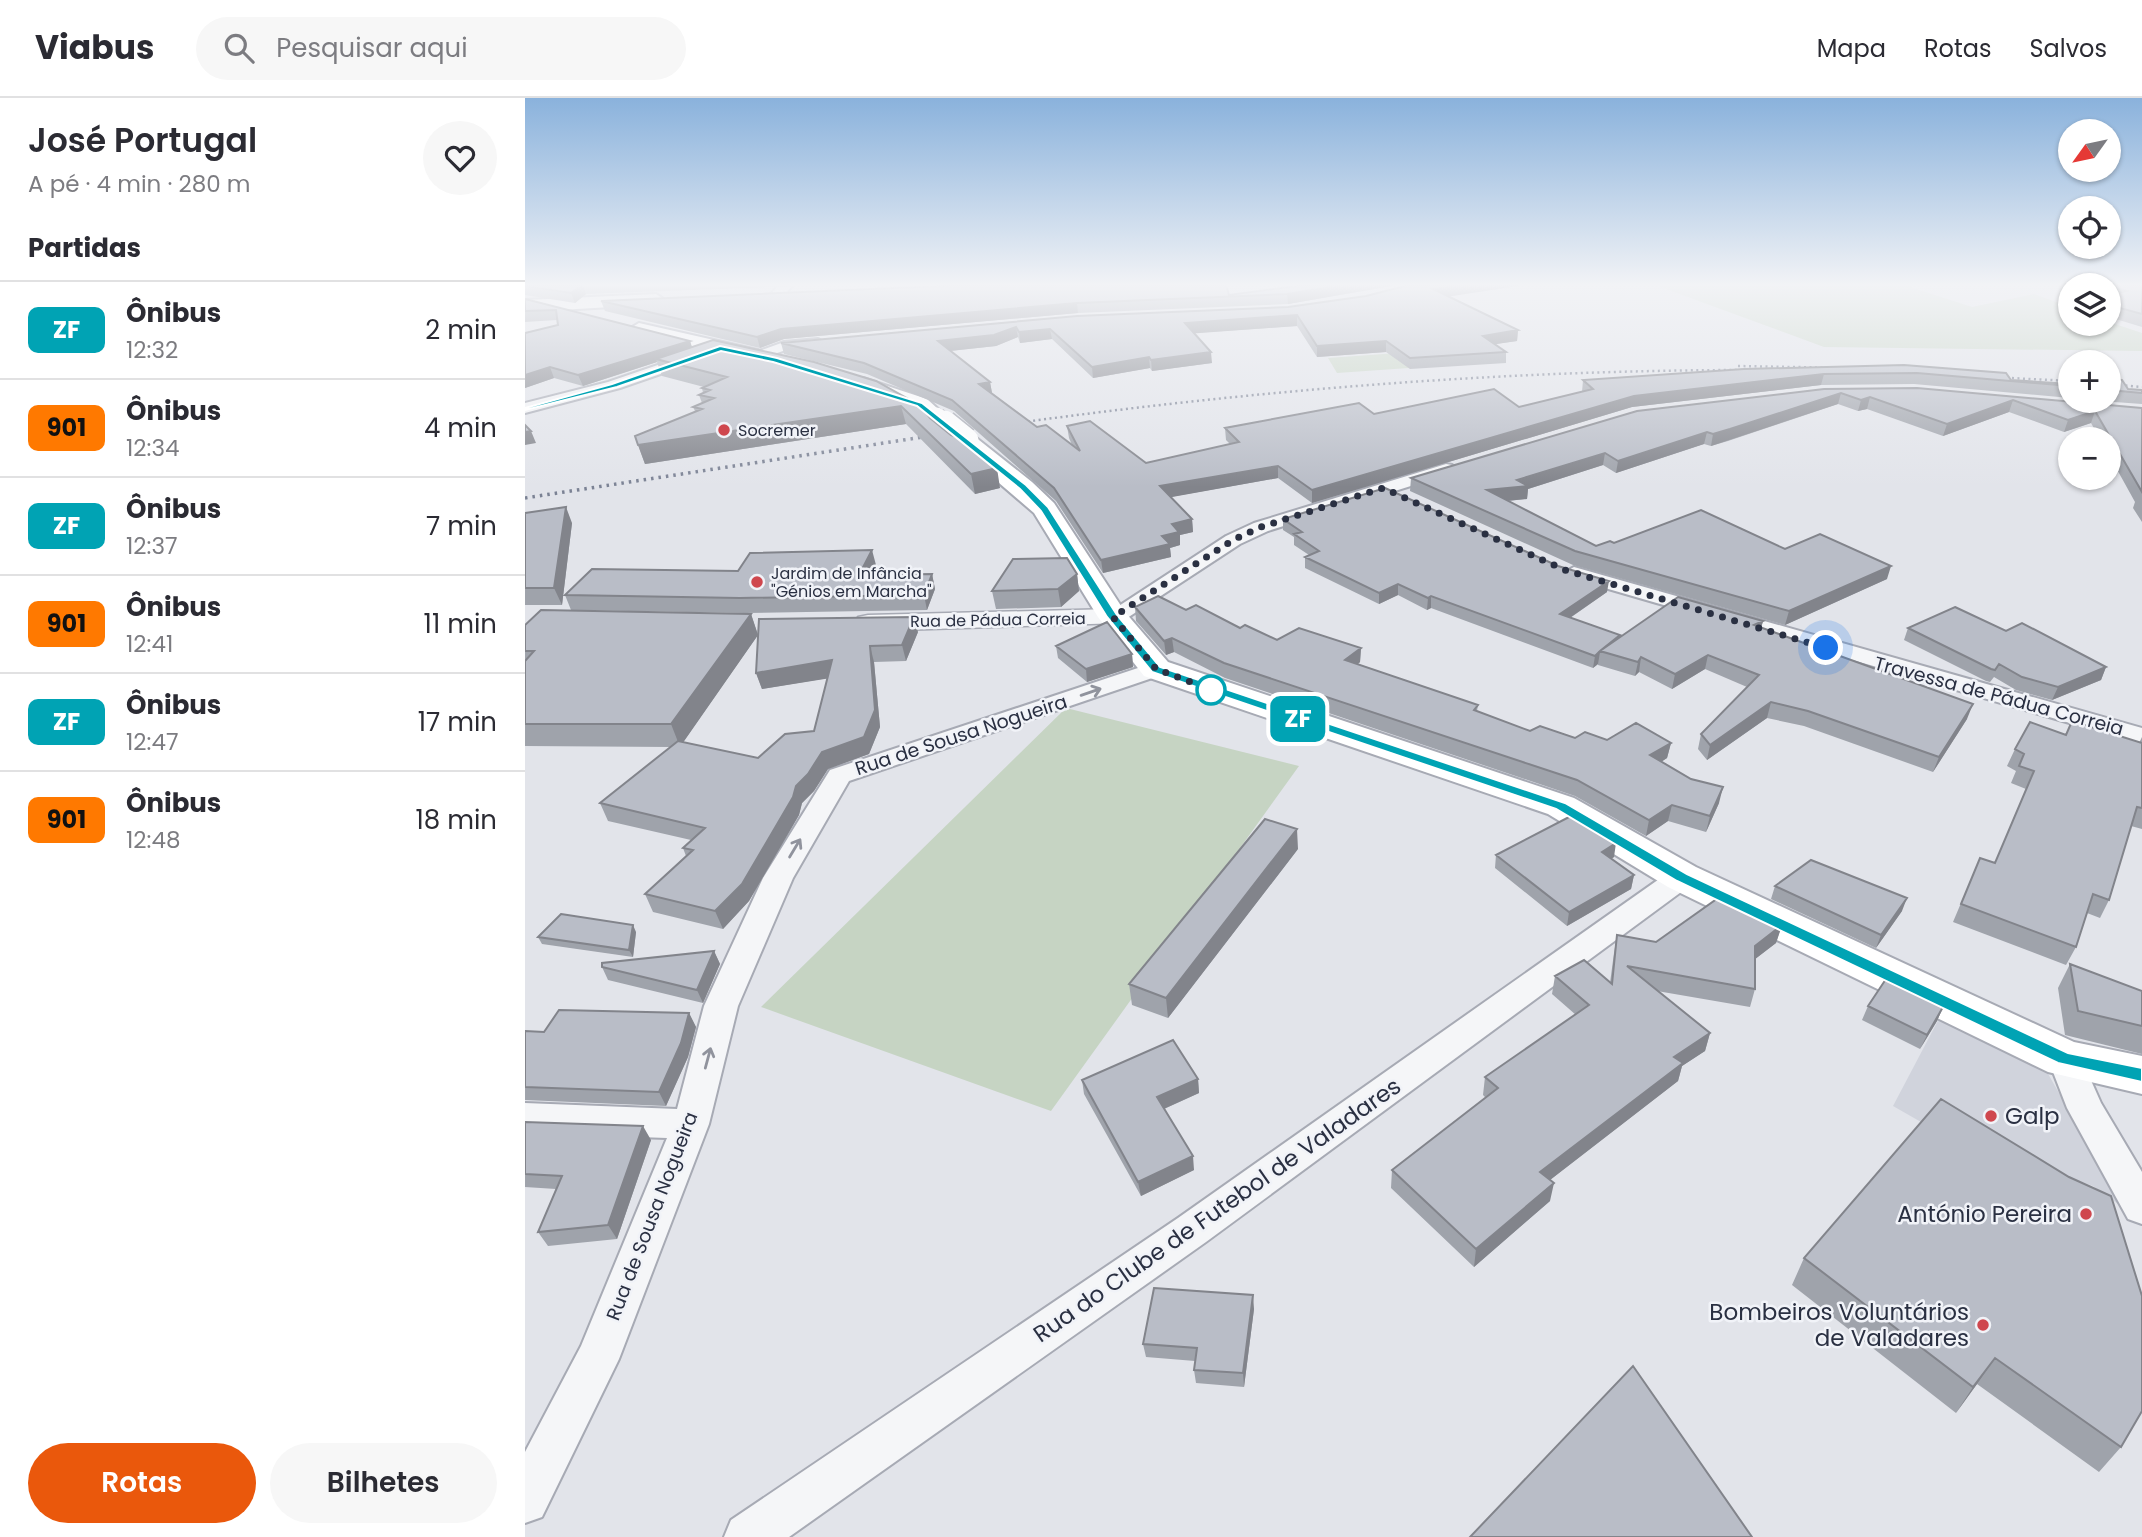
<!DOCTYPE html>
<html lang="pt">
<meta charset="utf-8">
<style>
body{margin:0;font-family:Poppins,sans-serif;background:#f7f7f7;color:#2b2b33;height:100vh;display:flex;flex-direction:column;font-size:26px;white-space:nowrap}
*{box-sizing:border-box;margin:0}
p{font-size:23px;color:#7c7c81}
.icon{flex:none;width:38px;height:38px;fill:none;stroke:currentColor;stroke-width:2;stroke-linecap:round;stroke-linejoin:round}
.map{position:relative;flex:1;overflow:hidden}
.sheet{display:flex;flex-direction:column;background:#fff;width:525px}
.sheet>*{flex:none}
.badge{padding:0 14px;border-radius:10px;font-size:24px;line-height:46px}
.needle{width:46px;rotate:237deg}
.tools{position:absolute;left:1533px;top:21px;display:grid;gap:14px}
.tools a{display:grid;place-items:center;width:63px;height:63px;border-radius:50%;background:#fff;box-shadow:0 2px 5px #0004;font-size:35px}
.you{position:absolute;width:35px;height:35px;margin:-18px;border:5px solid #fff;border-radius:50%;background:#1a73e8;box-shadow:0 0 0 10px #1a73e833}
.map>.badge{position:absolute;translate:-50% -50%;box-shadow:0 0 0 4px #fff}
h2{padding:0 28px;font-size:26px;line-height:63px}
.round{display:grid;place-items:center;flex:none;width:74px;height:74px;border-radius:37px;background:#f7f7f7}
.headline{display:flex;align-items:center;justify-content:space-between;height:119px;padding:0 28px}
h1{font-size:33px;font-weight:600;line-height:52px}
.action{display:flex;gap:14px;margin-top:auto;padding:14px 28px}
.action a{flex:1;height:80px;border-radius:42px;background:#ea580c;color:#fff;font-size:28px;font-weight:600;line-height:80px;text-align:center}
.action a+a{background:#f7f7f7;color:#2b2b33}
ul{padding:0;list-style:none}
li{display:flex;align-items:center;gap:21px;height:98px;padding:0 28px;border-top:2px solid #e1e1e2}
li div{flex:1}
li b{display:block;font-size:26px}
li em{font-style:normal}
li .badge{min-width:77px;font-weight:700;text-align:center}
header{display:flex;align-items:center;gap:42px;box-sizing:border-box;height:98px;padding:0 35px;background:#fff;border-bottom:2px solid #e1e1e2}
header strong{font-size:33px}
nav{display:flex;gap:38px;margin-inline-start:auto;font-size:24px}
.search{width:490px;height:63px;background:#f7f7f7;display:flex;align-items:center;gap:18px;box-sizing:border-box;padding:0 24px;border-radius:38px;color:#7c7c81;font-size:26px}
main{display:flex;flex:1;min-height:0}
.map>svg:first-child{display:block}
</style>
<header>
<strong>Viabus</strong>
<div class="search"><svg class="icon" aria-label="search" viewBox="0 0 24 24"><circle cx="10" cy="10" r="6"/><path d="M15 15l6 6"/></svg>Pesquisar aqui</div>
<nav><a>Mapa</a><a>Rotas</a><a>Salvos</a></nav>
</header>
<main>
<section class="sheet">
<div class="headline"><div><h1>José Portugal</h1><p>A pé · 4 min · 280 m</p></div><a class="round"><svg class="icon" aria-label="heart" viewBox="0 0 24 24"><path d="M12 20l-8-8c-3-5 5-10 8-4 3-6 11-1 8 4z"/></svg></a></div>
<h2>Partidas</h2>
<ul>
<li><span class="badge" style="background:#00a3b4;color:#fff">ZF</span><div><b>Ônibus</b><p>12:32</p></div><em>2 min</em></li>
<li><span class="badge" style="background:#ff7900;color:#111">901</span><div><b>Ônibus</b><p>12:34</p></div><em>4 min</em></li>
<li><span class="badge" style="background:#00a3b4;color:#fff">ZF</span><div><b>Ônibus</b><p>12:37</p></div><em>7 min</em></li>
<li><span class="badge" style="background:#ff7900;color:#111">901</span><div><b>Ônibus</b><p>12:41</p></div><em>11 min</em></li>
<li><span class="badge" style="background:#00a3b4;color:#fff">ZF</span><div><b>Ônibus</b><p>12:47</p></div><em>17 min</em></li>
<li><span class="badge" style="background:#ff7900;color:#111">901</span><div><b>Ônibus</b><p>12:48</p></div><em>18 min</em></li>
</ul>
<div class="action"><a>Rotas</a><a>Bilhetes</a></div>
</section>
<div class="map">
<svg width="1617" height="1439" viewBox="0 0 1617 1439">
<rect width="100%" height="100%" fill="#e2e4ea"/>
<path fill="#d0d3dc" d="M1417,915L1509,963L1522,974L1600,1111L1568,1088L1403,1028L1368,1008Z"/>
<path fill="#c6d4c3" d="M1130,187H1379L1447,209L1509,196L1545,209V226L1584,224L1617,235V253L1299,249Z
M887,254L898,269L812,275L803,260Z
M541,610L774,668L526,1013L236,909Z"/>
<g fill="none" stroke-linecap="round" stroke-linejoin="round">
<defs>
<path id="minor" d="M254,187H268L257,200H247L245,197Z
M293,241L300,245L298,248L261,252L231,262L223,257L259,244Z
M168,255L173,257V263L95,290L0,315V305L83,284Z
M921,366L927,367L930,371L927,375L743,433L715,446L596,524H580L577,519L701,438L729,425Z
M1049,469L1617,630V646L1042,479L1038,475Z
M631,564L639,566L643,571L639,576L324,683L268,780L213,908L184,1026L94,1261L17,1419L0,1425V1354L56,1248L142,1040L0,1035V1005L152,1011L179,908L238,780L305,672Z
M1157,769L1167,772L1172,779L1167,786L681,1144L264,1439H199L206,1422L653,1120L1147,772Z
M1540,947L1552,951L1576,1005L1617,1074V1126L1603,1121L1542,1010L1523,961L1528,951Z"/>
<path id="tertiary" d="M588,511L598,513L602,519L598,525L343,533L333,531L329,525L333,519L343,517Z"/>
<path id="secondary" d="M131,196L140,202L138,206L0,214V202Z
M114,225L233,252L236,256L226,262L107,235L104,231Z
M338,280L402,301L423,320L419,325H403L386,311L330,292L327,287L330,282Z
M440,336L449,338L507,384L529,405L600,514L643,564L1049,700L1171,769L1549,944L1617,958V996L1523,974L1143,789L1023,716L619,578L573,519L509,415L431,348L428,343L431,338Z"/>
</defs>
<use href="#minor" stroke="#a7aab4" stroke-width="4"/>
<use href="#tertiary" stroke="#a7aab4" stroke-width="3"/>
<use href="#secondary" stroke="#a7aab4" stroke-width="4"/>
<use href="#minor" fill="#f5f6f8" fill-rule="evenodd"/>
<use href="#tertiary" fill="#f5f6f8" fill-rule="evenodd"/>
<use href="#secondary" fill="#fff" fill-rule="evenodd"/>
<path stroke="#7b8294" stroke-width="2.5" stroke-dasharray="2 3.5" stroke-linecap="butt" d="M1213,268L1325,270
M1465,279L1545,283
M1584,286L1617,289
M470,328C720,293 971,272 1224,272"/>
<path stroke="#7b8294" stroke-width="3.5" stroke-dasharray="2.5 5" stroke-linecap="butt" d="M0,400L483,326"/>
<defs>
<path id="secondary-bridge-far1" d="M411,320L421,328"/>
<path id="secondary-bridge" d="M419,326L440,343"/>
</defs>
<use href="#secondary-bridge-far1" stroke="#a7aab4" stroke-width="23" stroke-linecap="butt"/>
<use href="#secondary-bridge" stroke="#a7aab4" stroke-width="30" stroke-linecap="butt"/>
<use href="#secondary-bridge-far1" stroke="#fff" stroke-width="21"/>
<use href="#secondary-bridge" stroke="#fff" stroke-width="27"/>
</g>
<path fill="#9fa3ab" d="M0,187H300L61,196L50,205L0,197Z
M779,187H872L763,206L553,215L259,241L235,250L80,213L76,203L704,197Z
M884,187H999L924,198L993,232L992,243L970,246L981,254V265L885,271L861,254L792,259L772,228L669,235L687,265L627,273L625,270L568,280L527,241L495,245L493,239L471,248L425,253L465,284L467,295L512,329L547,347L544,340L542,328L621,365L705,346L701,342L700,330L849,316L994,309L1057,294L1058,282L1379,267L1486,282L1541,286L1544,278H1545V300L1389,286L1296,287L1107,309L787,405L753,380L645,399L667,421L668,434L655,437V447L645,450L646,459L578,475L531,403L429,313L342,276L259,256L256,245L763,209L841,198Z
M1539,187H1617V229L1584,219V187H1545V189Z
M0,201L165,243L167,249L289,264L405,320L475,390L450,396L381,326L120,366L113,347L170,313L168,309L177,305L174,297L178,295L177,290L179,289L137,278L132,264L58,288L29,280L0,290V235L33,227L32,222L0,224Z
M1584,281L1603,291L1617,292V306L1576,303H1584Z
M1299,291L1617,310V424L1608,410L1610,404L1584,357V341H1575L1566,325L1539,334L1484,314L1418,338L1342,311L1333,313L1313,306L1203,343L1186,348L1179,346L1091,375L1078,367L1003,391L1002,401L982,403L1071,448L1089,445L1260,451L1362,481L1260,527L1048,467L885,393L886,380Z
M0,415L47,425L37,507H0Z
M758,421L1082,494L1045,520L1095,537L1094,540L1238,523L1236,530L1442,621L1408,674L1279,628L1242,620L1182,662L1173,651L1176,636L1222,589L1180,571L1147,591L1114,574L1110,578L1073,567V566L1068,570L906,510L902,512L873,497L854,506L780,470V459L784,457L769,447V439L758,432Z
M351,467L346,477L407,476L410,491L402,512L220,515L46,512L40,497L213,473Z
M552,476L554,493L536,509L471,511L467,493Z
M610,509L661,512L752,542L836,550L835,564L833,566L953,607L952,613L1005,633L1050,640L1146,645L1142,660L1136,664L1194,705L1181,734L1143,723L1121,738L1050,698L700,580L649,554L641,557L611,523Z
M226,516L233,537L158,644L233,660L289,633L303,580L237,591L231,575L393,534L381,563L349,564L355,629L344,656L303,671L289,693L277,705L274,717L224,803L198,831L128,814L120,796L161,758L158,750L166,742L83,723L75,705L146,649L0,648V527Z
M1383,530L1481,533L1581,569L1576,582L1527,602L1491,592L1469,579L1465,584L1461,583L1379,542Z
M531,548L607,556L608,569L562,584L533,560Z
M1541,637L1614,645L1617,639V731L1606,728L1584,802L1575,820L1562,815L1551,849L1541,867L1428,824L1455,760L1470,765L1501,691L1486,685L1491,673L1482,668L1490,651Z
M773,751L643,920L607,907L604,886Z
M971,757L1089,759L1086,761L1109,777L1106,791L1042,828L970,770Z
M1250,788L1377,813L1351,850L1246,801Z
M1257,827L1251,845L1230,861V891L1225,909L1132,893L1185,935L1180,953L1157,968L1153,983L1025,1082V1103L949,1169L866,1090L867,1072L961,1000L958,997L960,979L1051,917L1027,896L1030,878L1085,885L1089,855L1092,837L1131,844Z
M111,834L108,859L17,846L13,839Z
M189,853L195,866L178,905L83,882L77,869Z
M1545,866L1617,893V956L1540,937L1533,890Z
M1343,908L1418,909L1412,923L1395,951L1337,922Z
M164,915L171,929L163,959L141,1008L0,1002V933L19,934Z
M673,981L674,995L639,1011L669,1072L616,1098L559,996L557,982Z
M1416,1001L1596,1349L1574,1374L1452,1286L1431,1315L1267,1187L1279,1160Z
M0,1024L126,1042L92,1141L23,1148L13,1134L31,1091L0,1089Z
M729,1211L719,1289L671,1285L669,1272L670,1263L621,1259L618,1246Z"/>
<path fill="#82848b" d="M58,187L61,196L50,205L46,195Z
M816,187H872L763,206L762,196Z
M934,187H999L908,201V191Z
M552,205L553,215L259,241L235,250L232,239L256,231Z
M772,217V228L661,236L660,225Z
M491,229L493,239L471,248L415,254L413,243Z
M525,231L527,241L495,245L494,234Z
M993,232L992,243L958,248V238Z
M165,243L168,253L131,261L132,264L58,288L53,277Z
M861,243V254L792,259V248Z
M686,254L687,265L627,273L626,262Z
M624,259L625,270L568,280L567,269Z
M25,269L29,280L0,290V277Z
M1299,276L1296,287L1107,309L787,405V392L1109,298Z
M465,284L467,295L454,286Z
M1316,295L1313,306L1186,348L1188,336Z
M1345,299L1342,311L1333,313L1336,302Z
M1488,302L1484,314L1418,338L1422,326Z
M376,308L381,326L120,366L113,347Z
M1570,313L1566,325L1539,334L1543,322Z
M6,333L11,345L0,347V334Z
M1182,334L1179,346L1091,375L1093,363Z
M1080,355L1078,367L1003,391L1002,401L961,405L962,392Z
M753,368V380L636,401L635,388Z
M472,370L475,390L450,396L446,376Z
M41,409L47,425L37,507L29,490Z
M667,421L668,434L655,437V447L645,450L646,459L578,475L576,462L637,438L647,426Z
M347,452L351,467L338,492L334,477Z
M1366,468L1362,481L1260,527L1264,513Z
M407,476L410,491L402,512L399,497Z
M552,476L554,493L536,509L533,491Z
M1084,483L1082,494L1033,528L1035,516Z
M873,486V497L854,506V495Z
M906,498V510L902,512L903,500Z
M226,516L233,537L155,649L146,626Z
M389,519L393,534L381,563L377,547Z
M1238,523L1234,538L1229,527Z
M647,540L649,554L641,557L639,543Z
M345,548L349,564L355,629L344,656L303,671L289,693L277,705L274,717L224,803L198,831L190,813L271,688Z
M836,550L835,564L820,577V562Z
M1075,554L1073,566L1068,570L1070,558Z
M607,556L608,569L562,584L561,571Z
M1183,557L1180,571L1147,591L1150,576Z
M1116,559L1114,574L1110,578L1113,564Z
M307,562L312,579L237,591L231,575Z
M1581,569L1576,582L1527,602L1533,589Z
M1246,604L1242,620L1182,662L1185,647Z
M1448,606L1442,621L1408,674L1414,659Z
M1146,645L1142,660L1122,673L1125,657Z
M1198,689L1194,705L1181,734L1185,718Z
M1147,707L1143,723L1121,738L1124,722Z
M772,731L773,751L643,920L641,900Z
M1091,745L1089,759L1075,768L1077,754Z
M1109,777L1106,791L1042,828L1044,814Z
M1382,800L1377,813L1351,850L1356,837Z
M108,827L111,834L108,859L104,852Z
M1257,827L1251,845L1225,865L1230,848Z
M189,853L195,866L178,905L172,892Z
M1418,909L1412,923L1395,951L1402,937Z
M164,915L171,929L163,959L141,1008L134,994Z
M1185,935L1180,953L1157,968L1153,983L1012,1092L1015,1074L1149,959Z
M673,981L674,995L634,1013L632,999Z
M118,1028L126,1042L92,1141L83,1127Z
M668,1058L669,1072L616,1098L613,1084Z
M1029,1085L1025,1103L949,1169L951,1151Z
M728,1197L729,1211L719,1289L718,1275Z
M1470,1260L1452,1286L1431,1315L1448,1289Z"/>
<path fill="#b9bdc7" stroke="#82848b" stroke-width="2" d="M0,187H57L46,195L0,188Z
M437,187H701L704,197L779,187H816L762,196L552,205L256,231L232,239L76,203Z
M884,187H934L908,191L993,232L958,238L981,254L885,260L861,243L792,248L772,217L660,225L686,254L626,262L624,259L567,269L525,231L494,234L491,229L469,237L413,243L465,284L454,286L512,329L521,327L555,353L542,328L565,323L621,365L714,344L700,330L834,305L849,316L969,291L994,309L1068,291L1058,282L1219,271L1379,267L1481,275L1486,282L1545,286V288L1392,275L1299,276L1109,298L787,392L753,368L635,388L667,421L647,426L654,434L637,438L645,446L576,462L529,390L427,302L339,265L256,245L552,218L763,209L841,198Z
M1580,187H1617V216L1584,207V197L1601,193Z
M0,201L165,243L53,277L25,269L0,277V235L33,227L31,212L0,213Z
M188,242L289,264L351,283L396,308L405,320L426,337L436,340L472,370L446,376L376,308L113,347L110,338L177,311L168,309L189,300L174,297L185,292L177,290L202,279L131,261Z
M1584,281L1597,282L1603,291L1617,292V295L1584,292Z
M1392,290L1617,310V394L1570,313L1543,322L1488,302L1422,326L1345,299L1336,302L1316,295L1205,331L1188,336L1182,334L1093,363L1080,355L992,382L1003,388L962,392L1071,448L1085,443L1089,445L1176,412L1260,451L1295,436L1366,468L1264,513L1050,453L886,380L1112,313L1299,291Z
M0,327L6,333L0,334Z
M860,390L1033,468L1084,483L1035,516L1095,537L1075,553L1070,558L906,498L903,500L873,486L854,495L780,459L794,453L769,436L777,434L758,421Z
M41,409L29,490H0V415Z
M347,452L334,477L407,476L399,497L215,500L40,497L67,471L213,473L225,455Z
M542,460L552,476L533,491L467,493L488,461Z
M633,498L661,512L671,507L715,530L720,527L752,542L774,530L836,550L820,562L953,607L949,612L1005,633L1015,628L1050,640L1060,634L1082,642L1111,625L1146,645L1125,657L1166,681L1198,689L1185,718L1147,707L1124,722L1052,682L699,565L647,540L639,543L610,509Z
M1153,499L1238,523L1229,527L1448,606L1414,659L1283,613L1246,604L1185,647L1176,636L1234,577L1183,557L1150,576L1116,559L1113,564L1075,553Z
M1430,509L1481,533L1497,525L1581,569L1533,589L1497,579L1474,566L1470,572L1466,571L1383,530Z
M16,512L226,516L146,626H0V563L9,553H0V527Z
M389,519L377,547L345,548L350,612L339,639L297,654L283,676L271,688L268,699L217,786L190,813L120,796L168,752L158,750L180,730L75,705L153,643L233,660L260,636L289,633L307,562L231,575L234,521Z
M582,524L607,556L561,571L531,548Z
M1547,623L1617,645V710L1612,709L1584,802L1568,796L1551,849L1436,806L1455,760L1470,765L1509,673L1494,668L1499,656L1490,651L1505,624L1541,637Z
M1046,718L1091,745L1077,754L1109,777L1044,814L971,757Z
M740,721L772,731L641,900L604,886Z
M1286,762L1382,800L1356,837L1250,788Z
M1196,798L1257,827L1230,848V891L1102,868L1185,935L1149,959L1158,965L1015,1074L1029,1085L951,1151L867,1072L973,990L960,979L1064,907L1030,878L1059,862L1087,886L1092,837L1131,844Z
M36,816L108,827L104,852L13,839Z
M189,853L172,892L77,869V865Z
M1545,866L1617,893V928L1553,913Z
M1361,881L1418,909L1402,937L1343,908Z
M34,912L164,915L156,945L134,994L0,989V933L19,934Z
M648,942L673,981L632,999L668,1058L613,1084L557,982Z
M1416,1001L1544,1079L1586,1098L1617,1198V1313L1596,1349L1470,1260L1448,1289L1279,1160Z
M0,1024L118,1028L83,1127L13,1134L37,1078L0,1076Z
M629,1190L728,1197L718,1275L669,1272L672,1250L618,1246Z
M1108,1268L1227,1439H945Z"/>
<defs><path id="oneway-shaft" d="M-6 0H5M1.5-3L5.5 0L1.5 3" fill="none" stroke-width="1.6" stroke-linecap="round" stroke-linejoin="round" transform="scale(1.75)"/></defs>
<g stroke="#90939d">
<use href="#oneway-shaft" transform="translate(566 594) rotate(-19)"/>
<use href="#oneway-shaft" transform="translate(270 750) rotate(-59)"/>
<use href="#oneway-shaft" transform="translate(183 960) rotate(-75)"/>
</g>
<linearGradient id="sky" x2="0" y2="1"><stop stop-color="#8ab2dc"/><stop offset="0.48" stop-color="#f2f3f6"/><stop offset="1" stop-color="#f2f3f6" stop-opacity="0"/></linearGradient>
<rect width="1617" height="389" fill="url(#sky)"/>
<path fill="#00a3b4" stroke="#fff" stroke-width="2" d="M195,248L252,260L397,305L501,387L523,409L592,517L635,569L1040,705L1162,776L1543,955L1617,970V984L1533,965L1152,783L1031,711L627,574L582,519L516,413L495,391L392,308L248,264L196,253L92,289L0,312V310L87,286Z"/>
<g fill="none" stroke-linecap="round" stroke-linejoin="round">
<path stroke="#2a3042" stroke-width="7" stroke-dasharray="0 12.6" d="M686,592L693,594L631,571L588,519L708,442L736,429L858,390L1040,472L1301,550"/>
</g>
<g fill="#cf474e" stroke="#f1f3f8" stroke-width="2.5">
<circle cx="199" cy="332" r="7"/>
<circle cx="232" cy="484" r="7"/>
<circle cx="1466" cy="1018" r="7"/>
<circle cx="1561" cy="1116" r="7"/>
<circle cx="1458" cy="1227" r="7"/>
</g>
<circle fill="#fff" stroke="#00a3b4" stroke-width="3.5" cx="686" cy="592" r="14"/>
<g text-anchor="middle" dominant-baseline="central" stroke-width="5" stroke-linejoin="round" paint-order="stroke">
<g font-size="16" fill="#2a3042" stroke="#f1f3f8" text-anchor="start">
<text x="213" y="332">Socremer</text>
<text x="246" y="475">Jardim de Infância<tspan x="246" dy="18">"Génios em Marcha"</tspan></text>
</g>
<g font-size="16" fill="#2a3042" stroke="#f1f3f8">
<text transform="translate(473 522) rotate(-1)">Rua de Pádua Correia</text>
</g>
<g font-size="19" fill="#2a3042" stroke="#f1f3f8">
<text transform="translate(1474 598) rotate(15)">Travessa de Pádua Correia</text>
<text transform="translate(436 637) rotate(-18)">Rua de Sousa Nogueira</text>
<text transform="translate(127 1118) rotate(-69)">Rua de Sousa Nogueira</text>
</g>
<g font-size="23" fill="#2a3042" stroke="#f1f3f8" text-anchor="end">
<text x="1480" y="1018" text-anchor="start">Galp</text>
<text x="1547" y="1116">António Pereira</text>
<text x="1444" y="1214">Bombeiros Voluntários<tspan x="1444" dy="26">de Valadares</tspan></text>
</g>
<g font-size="23" fill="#2a3042" stroke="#f1f3f8">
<text transform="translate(692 1112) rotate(-35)">Rua do Clube de Futebol de Valadares</text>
</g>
</g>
</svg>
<div class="tools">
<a><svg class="needle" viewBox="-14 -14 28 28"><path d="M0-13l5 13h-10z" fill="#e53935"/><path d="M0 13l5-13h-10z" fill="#7c7c81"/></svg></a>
<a><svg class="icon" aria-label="locate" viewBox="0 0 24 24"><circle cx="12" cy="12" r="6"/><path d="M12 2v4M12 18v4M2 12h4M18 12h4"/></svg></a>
<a><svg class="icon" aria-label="layers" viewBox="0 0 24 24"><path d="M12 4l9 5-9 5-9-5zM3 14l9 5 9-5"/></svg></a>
<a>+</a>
<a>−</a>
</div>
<div class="you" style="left:1301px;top:550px"></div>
<b class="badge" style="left:773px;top:621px;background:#00a3b4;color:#fff">ZF</b>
</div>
</main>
